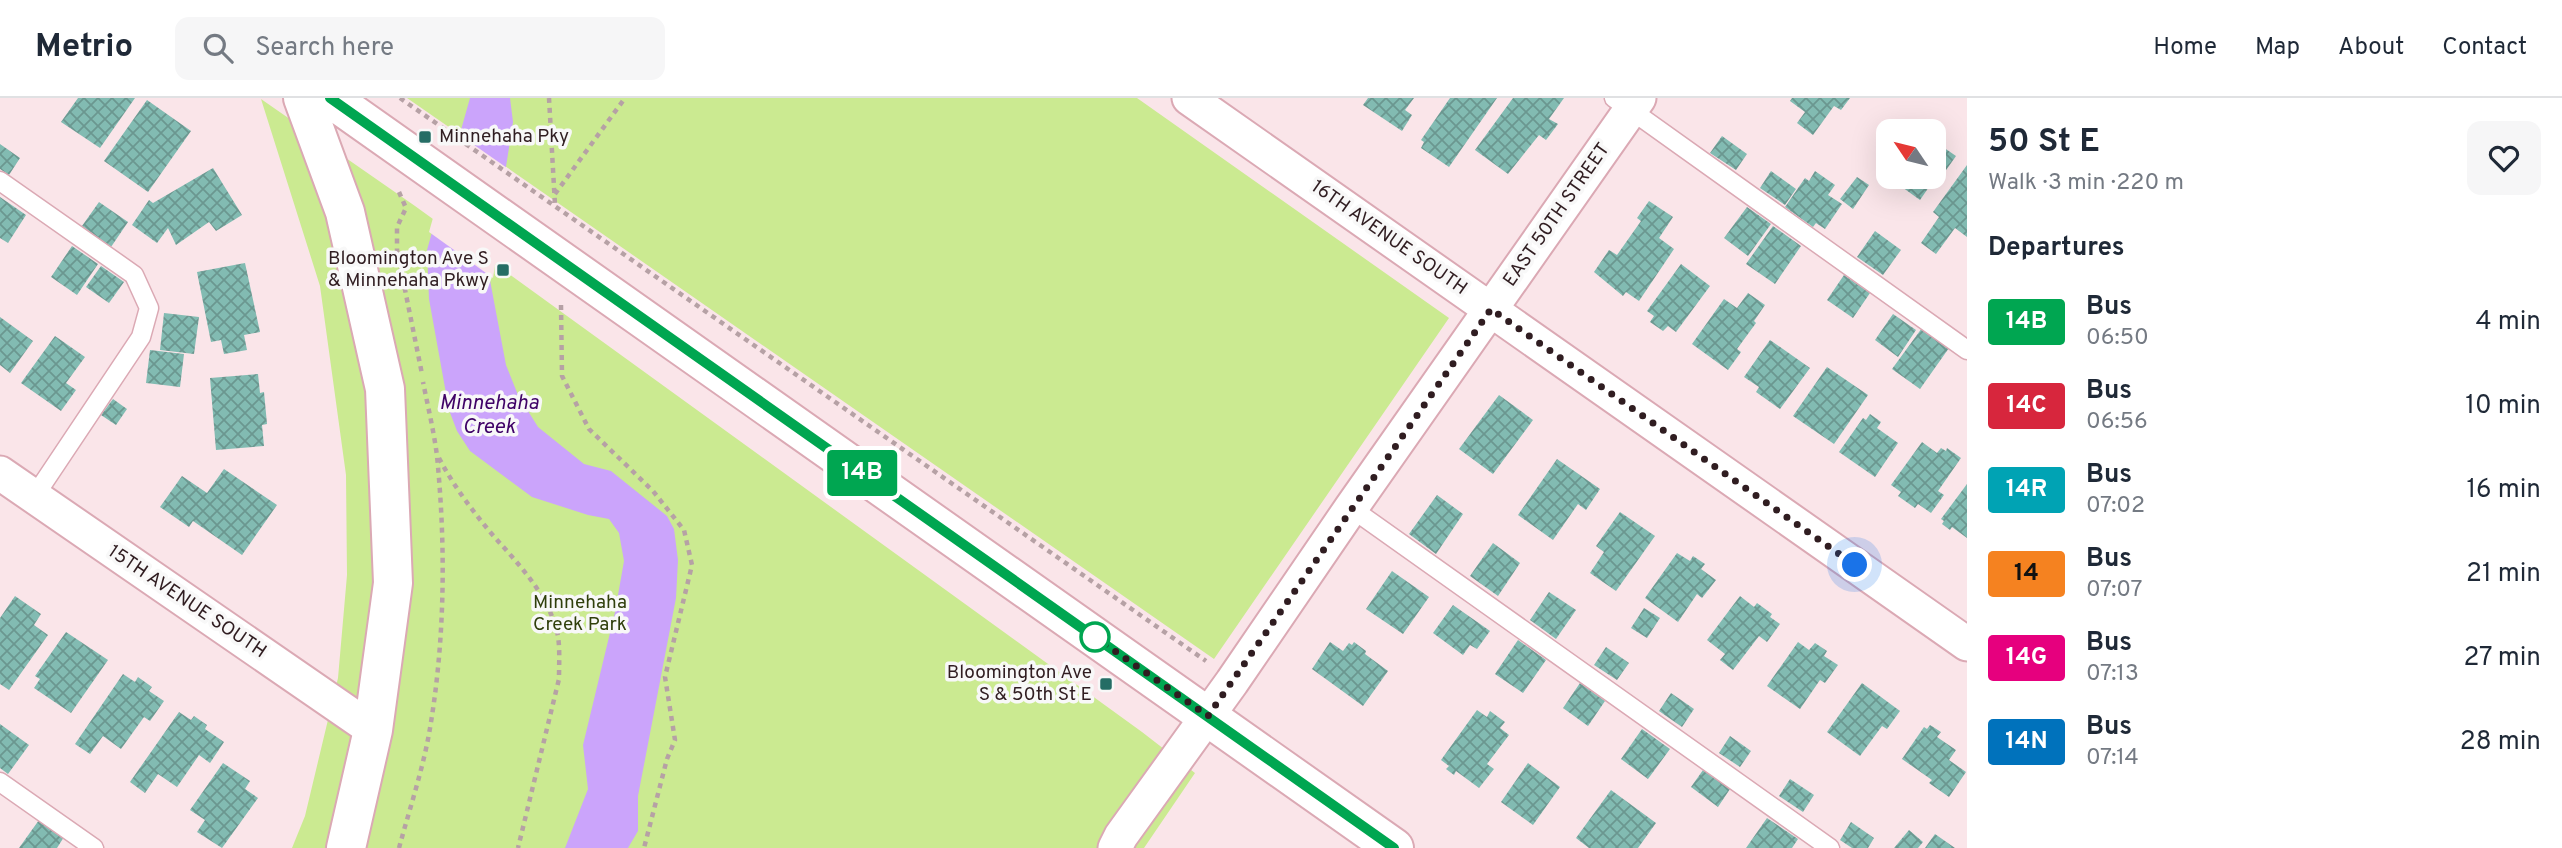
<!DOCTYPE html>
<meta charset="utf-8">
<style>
body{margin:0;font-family:Overpass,sans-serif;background:#f6f6f7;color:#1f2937;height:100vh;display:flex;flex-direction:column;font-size:26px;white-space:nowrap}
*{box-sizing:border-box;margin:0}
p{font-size:23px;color:#747a83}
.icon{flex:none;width:38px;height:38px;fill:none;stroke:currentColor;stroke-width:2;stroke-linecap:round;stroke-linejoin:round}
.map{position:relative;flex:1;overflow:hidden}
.details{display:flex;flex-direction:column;background:#fff;width:595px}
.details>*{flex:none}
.badge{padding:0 14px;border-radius:5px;font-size:24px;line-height:46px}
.needle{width:46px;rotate:305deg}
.fabs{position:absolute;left:1876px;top:21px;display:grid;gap:14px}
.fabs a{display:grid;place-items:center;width:70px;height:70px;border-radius:14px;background:#fff;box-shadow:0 7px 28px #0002;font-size:35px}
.you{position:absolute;width:35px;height:35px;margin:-18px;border:5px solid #fff;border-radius:50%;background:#1a73e8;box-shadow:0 0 0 10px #1a73e833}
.map>.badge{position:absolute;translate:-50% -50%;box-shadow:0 0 0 4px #fff}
h2{padding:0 21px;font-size:26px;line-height:63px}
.round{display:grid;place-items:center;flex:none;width:74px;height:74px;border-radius:14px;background:#f6f6f7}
.head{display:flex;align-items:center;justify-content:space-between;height:119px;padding:0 21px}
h1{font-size:33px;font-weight:700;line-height:52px}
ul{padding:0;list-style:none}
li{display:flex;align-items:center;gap:21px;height:84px;padding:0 21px}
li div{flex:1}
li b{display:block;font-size:26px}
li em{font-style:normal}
li .badge{min-width:77px;font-weight:700;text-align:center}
header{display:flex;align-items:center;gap:42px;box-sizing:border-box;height:98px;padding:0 35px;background:#fff;border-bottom:2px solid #e0e1e3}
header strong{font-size:33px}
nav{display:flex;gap:38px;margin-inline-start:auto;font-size:24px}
.search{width:490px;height:63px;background:#f6f6f7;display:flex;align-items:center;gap:18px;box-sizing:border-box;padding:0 24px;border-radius:14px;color:#747a83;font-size:26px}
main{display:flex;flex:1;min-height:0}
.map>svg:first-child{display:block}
</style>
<header>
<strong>Metrio</strong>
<div class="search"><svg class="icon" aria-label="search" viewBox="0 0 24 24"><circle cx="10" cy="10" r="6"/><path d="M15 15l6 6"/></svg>Search here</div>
<nav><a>Home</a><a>Map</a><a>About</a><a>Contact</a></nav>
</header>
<main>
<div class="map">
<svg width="1967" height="750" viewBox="0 0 1967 750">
<defs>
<pattern id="building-cross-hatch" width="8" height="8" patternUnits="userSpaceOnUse" patternTransform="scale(1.75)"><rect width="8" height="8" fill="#82bbb2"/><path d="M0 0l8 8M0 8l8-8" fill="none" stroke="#6b9790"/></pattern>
</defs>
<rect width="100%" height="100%" fill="#fae5e9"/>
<path fill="#cbea91" d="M407,0H1137L1449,220L1214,561Z
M261,1L415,108L1142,634L1195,675L1144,750H292L305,718L338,580L347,477L346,377L320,188Z"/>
<path fill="#cba4fb" d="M470,0H510L513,24L489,177L506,267L518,297L538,329L584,366L611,373L667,418L674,431L678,462L676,500L638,698V733L628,750H565L588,691L583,647L615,514L624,463L619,435L609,421L588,417L532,399L470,353L457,333L449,312L429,201L427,152Z"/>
<path fill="#fae5e9" d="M457,35L510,72L493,180L429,134Z"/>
<path fill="url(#building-cross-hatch)" d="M78,0H135L100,50L61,24Z
M1368,0H1414L1405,12L1412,17L1402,33L1363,7Z
M1450,0H1497L1449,69L1421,50L1424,44L1421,42Z
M1513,0H1564L1549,21L1558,26L1546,42L1539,37L1508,76L1475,52Z
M1792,0H1850L1841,12L1834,8L1813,37L1797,25L1805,14L1790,3Z
M147,2L191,33L148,94L104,63Z
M1934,35L1944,42L1940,47L1956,58L1944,75L1940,73L1920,102L1888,79H1934Z
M1722,38L1747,56L1736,72L1710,55Z
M0,46L20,60L9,77L0,71Z
M1967,67V139L1955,130L1936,156L1921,145L1939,119L1933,114Z
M213,70L242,117L216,133L209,124L176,147L168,130L157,145L132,127L149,102L153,105Z
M1771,73L1796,91L1785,107L1760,90Z
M1815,73L1835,87L1828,97L1842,106L1825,131L1816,125L1813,129L1785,109L1805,80L1809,83Z
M1857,79L1869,87L1853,111L1840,101Z
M0,99L26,117L8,145L0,140Z
M1649,103L1673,119L1659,140L1674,151L1639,203L1626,194L1623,198L1594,174L1609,152L1617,157L1641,123L1637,120Z
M99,104L128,124L111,149L82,128Z
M1747,109L1771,126L1748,158L1724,140Z
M1773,128L1801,148L1775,186L1746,166Z
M1875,133L1901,152L1883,177L1857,159Z
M72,148L98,166L77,197L51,179Z
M245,165L260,234L244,237L247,252L224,256L221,242L211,244L197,174Z
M1681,166L1710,188L1676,234L1668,228L1663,233L1650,224L1654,218L1647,213Z
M101,168L124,184L109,205L86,189Z
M1844,177L1870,195L1853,220L1827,202Z
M1748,195L1765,207L1754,223L1756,225L1737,251L1741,254L1728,272L1692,246L1724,201L1737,210Z
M164,215L199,219L194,256L160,252Z
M1893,216L1916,232L1898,259L1875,242Z
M0,219L33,243L10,275L0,267Z
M1922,230L1949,250L1920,291L1892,271Z
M55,238L85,259L66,285L76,292L61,313L21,285Z
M1770,242L1810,270L1780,311L1756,294L1759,289L1744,279Z
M150,252L184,256L180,289L146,285Z
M1827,269L1868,297L1834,346L1793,318Z
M258,276L260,295L264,294L267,326L262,327L264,348L216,352L210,280Z
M1499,297L1533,322L1493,376L1459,351Z
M113,301L127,311L116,327L101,317Z
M1870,316L1881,324L1877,330L1898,345L1875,379L1839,354L1863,320L1866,322Z
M1922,344L1937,355L1941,350L1946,353L1947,350L1961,360L1938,393L1944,397L1931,415L1918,406L1915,410L1898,398L1901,394L1891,387Z
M1557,361L1600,391L1586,412L1578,406L1553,442L1518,417Z
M224,371L277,407L242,457L193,423L189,429L160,409L182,378L207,395Z
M1967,386V440L1952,429L1950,432L1942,426L1944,423L1941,421Z
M1437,397L1463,416L1436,456L1409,436Z
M1620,414L1655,438L1616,493L1590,475L1604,454L1596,448Z
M1493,445L1520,465L1498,498L1470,478Z
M1677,455L1690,463L1693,458L1705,466L1701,471L1716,482L1702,500L1697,496L1678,524L1645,500Z
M1392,473L1429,499L1403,536L1366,511Z
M1549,494L1576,512L1556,541L1530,522Z
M15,498L41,516L34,527L48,537L9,592L0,586V520Z
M1740,498L1754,509L1757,505L1772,516L1770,519L1780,526L1767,544L1759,538L1733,572L1720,562L1725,556L1707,542Z
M1453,507L1490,533L1477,551L1470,547L1463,557L1433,535Z
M1644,510L1660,520L1647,540L1631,530Z
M66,534L108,562L71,615L34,590L40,581L35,578Z
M1518,542L1546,562L1523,595L1495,576Z
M1330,544L1343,553L1349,545L1352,547L1354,544L1366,553L1365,556L1388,573L1363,608L1312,571Z
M1798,544L1809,552L1815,545L1827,553L1824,558L1838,567L1825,585L1820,582L1800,611L1767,588Z
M1606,549L1629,565L1617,582L1594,567Z
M123,576L135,584L138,579L152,589L149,593L164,603L150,623L144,619L121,651L103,638L90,656L75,646Z
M1580,585L1605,603L1588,628L1563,610Z
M1862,585L1900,613L1887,631L1882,628L1860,658L1827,634Z
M1671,595L1694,611L1682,629L1659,613Z
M1477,612L1487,619L1490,613L1505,624L1500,630L1509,637L1487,666L1494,671L1479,690L1456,673L1454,677L1446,671L1449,668L1441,662Z
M179,614L191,622L194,618L207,627L205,631L224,644L210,665L199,657L177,689L158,676L145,695L130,684Z
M0,626L29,647L8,676L0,670Z
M1930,627L1941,634L1937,639L1956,652L1949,662L1966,674L1949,699L1929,685L1932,682L1902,661L1924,629L1927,631Z
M1642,631L1670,651L1648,681L1621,661Z
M1730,638L1751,653L1740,669L1719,655Z
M223,665L250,683L245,691L258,700L222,750L197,734L205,722L190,712Z
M1528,665L1560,689L1533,727L1501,704Z
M1703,672L1730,691L1718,709L1691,689Z
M1790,681L1814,697L1803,714L1779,698Z
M1611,692L1656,725L1638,750H1589L1576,740Z
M1767,720L1798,741L1792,750H1746Z
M39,722L64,739L57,750H19Z
M1851,724L1874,740L1868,750H1852L1840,742Z
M1909,732L1923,744L1918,750H1894Z
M1935,736L1955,750H1925Z"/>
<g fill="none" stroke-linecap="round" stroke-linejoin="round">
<defs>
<path id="lane" d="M1614,0L1967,252
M0,83L134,177L149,210L141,239L34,399
M1351,410L1830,750
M0,684L94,750"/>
<path id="street" d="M1189,0L1967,546
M0,375L373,632
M1115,750L1121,738L1232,584L1351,410L1639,0"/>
<path id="secondary" d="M303,0L345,114L385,291L393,485L373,632L346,750
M330,0L1394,750"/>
</defs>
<use href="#lane" stroke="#dba9b4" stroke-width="21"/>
<use href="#street" stroke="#dba9b4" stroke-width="37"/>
<use href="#secondary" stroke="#dba9b4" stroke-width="42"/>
<path stroke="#b6a1a5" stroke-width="4.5" stroke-dasharray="5 5" stroke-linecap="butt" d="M400,0L1206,563
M549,0L555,107
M399,94L406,110L397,129V152L422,276
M555,96L625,0
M561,207L562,278L589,331L653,393L684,432L692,467L665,579L675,642L667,661L644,750
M439,360C453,387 471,411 491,435C518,466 549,496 558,538C560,552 559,566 559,581L518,750
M399,750C409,713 422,674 429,636C445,545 446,450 437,358C434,334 428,309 423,284"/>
<use href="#lane" stroke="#fff" stroke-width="18"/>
<use href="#street" stroke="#fff" stroke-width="33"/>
<use href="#secondary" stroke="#fff" stroke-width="38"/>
</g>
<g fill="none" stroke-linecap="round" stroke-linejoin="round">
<defs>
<path id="line" d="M330,0L1394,750"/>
</defs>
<use href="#line" stroke="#fff" stroke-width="16"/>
<use href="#line" stroke="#00a651" stroke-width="10"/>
<path stroke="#301d21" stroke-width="7" stroke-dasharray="0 12.6" d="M1095,539L1208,618L1491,211L1855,467"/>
</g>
<g fill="#256d65" stroke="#f8f8f8" stroke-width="2.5">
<rect x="418" y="32" width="14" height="14" rx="3.5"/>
<rect x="496" y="165" width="14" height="14" rx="3.5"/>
<rect x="1099" y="579" width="14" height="14" rx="3.5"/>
</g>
<circle fill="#fff" stroke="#00a651" stroke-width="3.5" cx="1095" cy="539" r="14"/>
<g text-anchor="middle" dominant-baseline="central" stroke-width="7" stroke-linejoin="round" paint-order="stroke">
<g font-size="19" fill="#301d21" stroke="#f8f8f8" text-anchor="end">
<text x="439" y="39" text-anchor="start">Minnehaha Pky</text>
<text x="489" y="161">Bloomington Ave S<tspan x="489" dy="22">&amp; Minnehaha Pkwy</tspan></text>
<text x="1092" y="575">Bloomington Ave<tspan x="1092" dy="22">S &amp; 50th St E</tspan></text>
</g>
<g font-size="19" fill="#301d21" stroke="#f8f8f8">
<text transform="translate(1557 117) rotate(-55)">EAST 50TH STREET</text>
<text transform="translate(1389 140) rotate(35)">16TH AVENUE SOUTH</text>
<text transform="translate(187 504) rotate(34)">15TH AVENUE SOUTH</text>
</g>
<g font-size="19" fill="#303f0c" stroke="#f8f8f8">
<text x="580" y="505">Minnehaha<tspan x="580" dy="22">Creek Park</tspan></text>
</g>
<g font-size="21" font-style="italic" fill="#3f0267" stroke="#f8f8f8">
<text x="489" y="305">Minnehaha<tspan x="489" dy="24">Creek</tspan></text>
</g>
</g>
</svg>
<div class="fabs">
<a><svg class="needle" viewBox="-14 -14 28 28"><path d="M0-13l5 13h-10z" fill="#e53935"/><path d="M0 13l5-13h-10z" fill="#747a83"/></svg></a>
</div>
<div class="you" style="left:1855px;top:467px"></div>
<b class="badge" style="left:862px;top:375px;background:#00a651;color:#fff">14B</b>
</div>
<section class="details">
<div class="head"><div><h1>50 St E</h1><p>Walk · 3 min · 220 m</p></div><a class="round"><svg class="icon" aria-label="heart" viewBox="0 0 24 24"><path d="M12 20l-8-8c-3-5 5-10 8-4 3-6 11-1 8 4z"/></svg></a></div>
<h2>Departures</h2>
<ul>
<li><span class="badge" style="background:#00a651;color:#fff">14B</span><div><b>Bus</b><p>06:50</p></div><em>4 min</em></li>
<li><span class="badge" style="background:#d7263d;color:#fff">14C</span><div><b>Bus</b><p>06:56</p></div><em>10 min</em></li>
<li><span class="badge" style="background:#00a3b4;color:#fff">14R</span><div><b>Bus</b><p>07:02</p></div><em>16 min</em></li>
<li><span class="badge" style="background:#f58220;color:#111">14</span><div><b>Bus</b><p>07:07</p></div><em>21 min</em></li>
<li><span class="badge" style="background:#e6007e;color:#fff">14G</span><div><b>Bus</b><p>07:13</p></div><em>27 min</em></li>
<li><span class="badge" style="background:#0072bc;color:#fff">14N</span><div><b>Bus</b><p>07:14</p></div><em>28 min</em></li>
</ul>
</section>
</main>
